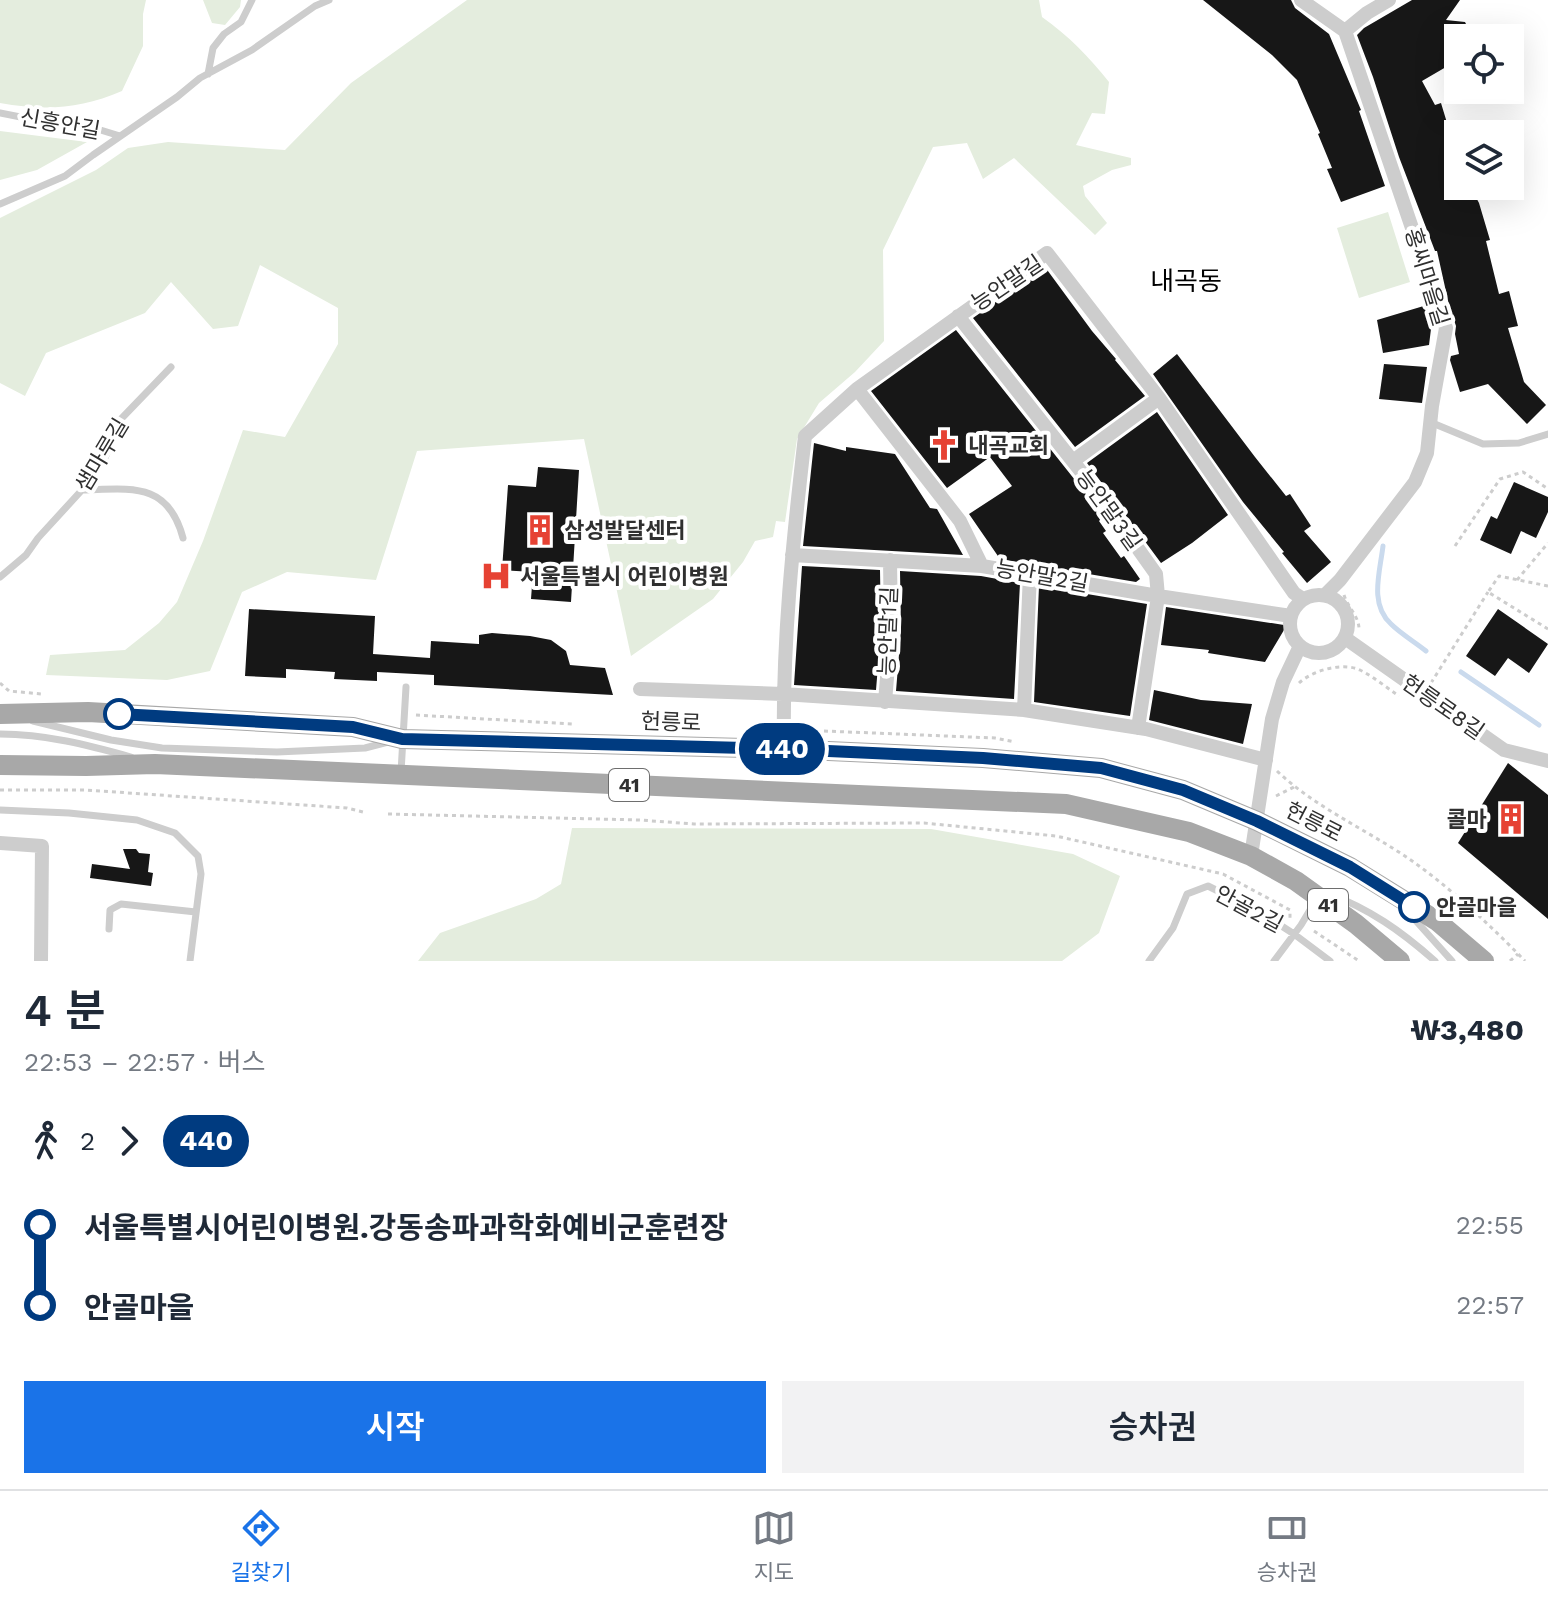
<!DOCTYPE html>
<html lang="ko">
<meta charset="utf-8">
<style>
body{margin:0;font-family:"Work Sans","Noto Sans KR",sans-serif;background:#f2f2f3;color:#1f2937;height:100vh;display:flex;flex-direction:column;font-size:30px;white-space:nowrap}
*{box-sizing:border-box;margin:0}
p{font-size:26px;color:#747a83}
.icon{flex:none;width:44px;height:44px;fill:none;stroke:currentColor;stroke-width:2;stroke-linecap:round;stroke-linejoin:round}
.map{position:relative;height:961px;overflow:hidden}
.drawer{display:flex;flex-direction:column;background:#fff;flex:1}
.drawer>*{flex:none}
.badge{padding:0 16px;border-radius:26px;font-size:28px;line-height:52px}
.controls{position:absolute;left:1444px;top:24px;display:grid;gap:16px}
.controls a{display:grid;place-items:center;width:80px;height:80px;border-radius:0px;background:#fff;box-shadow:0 8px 32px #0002;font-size:40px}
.map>.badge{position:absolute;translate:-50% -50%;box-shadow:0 0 0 4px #fff}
.legs{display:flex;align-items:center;gap:12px;height:88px;padding:0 24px;font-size:26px}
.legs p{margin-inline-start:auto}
.head{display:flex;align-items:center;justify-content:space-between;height:136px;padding:0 24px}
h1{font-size:44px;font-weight:600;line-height:60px}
.button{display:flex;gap:16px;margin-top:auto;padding:16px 24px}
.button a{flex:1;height:92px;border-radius:0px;background:#1a73e8;color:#fff;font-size:32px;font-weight:600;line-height:92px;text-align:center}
.button a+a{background:#f2f2f3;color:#1f2937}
ul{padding:0 24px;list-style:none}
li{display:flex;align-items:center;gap:28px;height:80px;font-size:30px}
li i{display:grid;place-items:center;width:12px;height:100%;margin:0 10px;background:currentColor}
li i::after{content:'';width:20px;height:20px;margin:-10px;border:6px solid;border-radius:50%;background:#fff}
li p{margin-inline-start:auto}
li:first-child i{background:linear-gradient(#0000 50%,currentColor 0)}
li:last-child i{background:linear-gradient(currentColor 50%,#0000 0)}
.tab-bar{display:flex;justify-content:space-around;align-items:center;height:112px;border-top:2px solid #e0e1e3;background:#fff;font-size:22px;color:#747a83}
.tab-bar a{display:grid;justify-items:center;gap:4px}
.tab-bar .active{color:#1a73e8}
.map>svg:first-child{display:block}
</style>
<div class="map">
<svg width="1548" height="961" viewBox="0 0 1548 961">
<rect width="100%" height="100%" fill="#fff"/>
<path fill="#e4edde" d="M0,0H146L143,14V46L122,91C80,109 45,111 0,103Z
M203,0H241L240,7L225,25L212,23Z
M467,0H1039L1042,17C1069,36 1089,57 1109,82L1105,114L1092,113L1076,145L1131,158V165L1112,170L1083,186L1085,196L1107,223L1095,235L1014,158L983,179L967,143L933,147L883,250L884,341L855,372L819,403L797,439L785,522L776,521L773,537L755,541L743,562L713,599L631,656L584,439L417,451L376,580L287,572L242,592L210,671L167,680L46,675L50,655L125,650L159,623L177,602L203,541L243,430L285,437L338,344V308L260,265L238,326L213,329L171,282L145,313L46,353L25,396L0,383V218L96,170L128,148L168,142L285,150L351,83Z
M0,131L87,142L37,170L0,180Z
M1388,212L1410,282L1359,298L1337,228Z
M572,828L931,829L1073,854L1120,876L1099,933L1062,961H418L440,933L536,899L561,884Z"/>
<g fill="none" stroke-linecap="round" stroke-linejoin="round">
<path stroke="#cadaed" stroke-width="5" d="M1383,546C1380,572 1369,604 1391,624C1401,634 1415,642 1426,651
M1461,672L1539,725"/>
</g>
<path fill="#171717" d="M1203,0H1291L1295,8L1329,34L1361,110L1359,111L1385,186L1341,202L1327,169L1332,168L1318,134L1320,133L1297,80L1272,55Z
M1412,0H1460L1446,20L1465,22L1473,38H1458V60L1422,81L1435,105L1441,103L1454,146L1458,153V186H1470L1479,203L1490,240L1486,241L1499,294L1509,291L1518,326L1508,328L1524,382L1546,405L1527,424L1488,384L1460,392L1450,360L1451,356L1459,354L1455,334L1456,326L1449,305L1437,251H1435L1399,157L1373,77L1357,35L1364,28Z
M1045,267L1092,331L1116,359L1115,360L1145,396L1075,447L973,318Z
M1427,305L1431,329L1429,345L1383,353L1377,320Z
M956,330L1094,504L1103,517L1099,521L1106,531L1103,533L1121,558L1124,556L1140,579L1136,582L1000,559L969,514L1012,486L990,457L947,488L871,391Z
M1177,354L1255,457L1286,496L1290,494L1311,526L1304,531L1331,562L1307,583L1282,553L1284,552L1243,502L1153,374Z
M1384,364L1427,367L1422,403L1379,399Z
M1157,412L1228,515L1192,543L1161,563L1087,463Z
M814,443L846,451V447L895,454L930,508L937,509L963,555L803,546Z
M538,467L579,470L571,602L531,599L533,572L502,570L508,485L536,487Z
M1514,482L1548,497V512L1536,538L1521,531L1511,554L1480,540L1491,516L1497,519Z
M802,566L880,570L881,629L876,690L794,685Z
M900,571L981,576L1020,583L1014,699L896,691L901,630Z
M1039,586L1147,604L1130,716L1034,702Z
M1166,607L1284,625V630L1265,662L1208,653L1209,650L1161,645Z
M249,609L375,616L373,654L430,658L431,641L479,644V635L492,633L530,636L551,640L566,651L570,665L605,668L613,695L434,685V675L377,672V681L334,679L335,672L286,669V678L245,676Z
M1498,609L1548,644L1529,673L1508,658L1495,676L1466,656Z
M1154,690L1201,700L1252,704L1243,744L1149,720Z
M1508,763L1548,795V919L1458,843Z
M123,849H136L139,853L150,854L148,872L153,873L151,886L90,878L92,864L130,869Z"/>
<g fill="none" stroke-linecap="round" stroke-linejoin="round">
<path stroke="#cdcdcd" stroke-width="3" stroke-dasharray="4 4" stroke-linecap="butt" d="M1455,546L1500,479L1523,472L1548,489
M1517,580L1548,543
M1548,586L1499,576L1488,592L1548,629
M1344,595C1348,608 1360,617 1359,631
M0,683L9,691L41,694
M1299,683C1313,670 1343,662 1360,670C1374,677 1387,688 1399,696
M1431,683L1488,592
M416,715L572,724
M748,729H768
M800,730L995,738L1015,742
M1277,771C1317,809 1370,831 1415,863C1455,892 1491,926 1525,961
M0,790H86L347,808L363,812
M1276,796L1294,787
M388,814L640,820L694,824L924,823L1056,836L1223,874L1290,910V918
M1314,931L1359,961
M1510,961L1518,954"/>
<path stroke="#cdcdcd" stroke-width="7" d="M208,74L213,48L224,34L241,22L252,0
M0,113L56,124L94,128L120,136
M0,204L65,176L93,155L177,97L200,78L252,50L315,6L329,0
M1430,422L1483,444L1519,443L1548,434
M83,490C130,489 168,481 183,538
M0,577L26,555L38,538L92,479L105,458L121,419L171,367
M33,721L111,740L162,748L277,752L365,748L388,742
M0,734C45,734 88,745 131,757
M401,772L406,687
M0,810L69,813L137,820L175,833L198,856L201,874L190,961
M1327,893C1370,909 1401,931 1435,961
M1408,912L1452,961
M109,929L110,910L121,904L196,912
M1149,961L1173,928L1187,894L1208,886L1260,912L1294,934L1330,961
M1274,961L1301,925L1316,900"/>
<path stroke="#cdcdcd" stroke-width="14" d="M1301,0L1345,31
M958,316L1102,498L1156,574L1158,596L1138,728
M857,389L960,521L982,566
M1073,461L1159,398
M792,555L982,566L1158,596L1291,616
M1290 624a29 29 0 1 1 58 0a29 29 0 1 1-58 0Z
M1325,595L1340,580L1415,482L1427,453L1432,406L1446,328L1345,31L1367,13L1389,0
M1345,638L1504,750L1548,761
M640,689L783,694L1024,710L1146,729L1266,760
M885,702L891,629L890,560
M1024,710L1030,574
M784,749C782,644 793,540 805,436L857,389L1047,253L1159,398L1294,593L1303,599
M0,843L42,846L41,961
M1251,856L1272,719L1283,682L1300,646"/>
<path stroke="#a8a8a8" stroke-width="20" d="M0,714L88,712L353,727L402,739L784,749L983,758L1101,768L1183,790L1257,821L1350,867L1437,921L1484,961
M0,765L86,766L155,764L1066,804L1189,832L1251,856L1296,881L1356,924L1400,961"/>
</g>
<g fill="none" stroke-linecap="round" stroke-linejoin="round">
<defs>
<path id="line-1" d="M119,714L353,727L402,739L784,749L983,758L1101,768L1183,790L1257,821L1350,867L1414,907"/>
</defs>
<use href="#line-1" stroke="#fff" stroke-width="18"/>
<use href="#line-1" stroke="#003b80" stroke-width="12"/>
</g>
<defs>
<symbol id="church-bare" viewBox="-9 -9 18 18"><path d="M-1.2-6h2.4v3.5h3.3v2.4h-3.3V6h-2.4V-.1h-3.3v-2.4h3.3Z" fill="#e64233" stroke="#fff" stroke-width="2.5" paint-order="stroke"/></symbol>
<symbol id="building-bare" viewBox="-9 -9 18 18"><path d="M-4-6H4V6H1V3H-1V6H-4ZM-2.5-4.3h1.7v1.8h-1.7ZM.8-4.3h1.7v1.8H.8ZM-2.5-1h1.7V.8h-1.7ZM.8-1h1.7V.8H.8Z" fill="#e64233" stroke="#fff" stroke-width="2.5" paint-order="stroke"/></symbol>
<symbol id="hospital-bare" viewBox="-9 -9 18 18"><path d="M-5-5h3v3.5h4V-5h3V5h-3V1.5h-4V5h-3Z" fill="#e64233" stroke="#fff" stroke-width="2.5" paint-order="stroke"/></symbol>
</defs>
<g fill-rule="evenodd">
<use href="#church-bare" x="922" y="423" width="44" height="44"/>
<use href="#building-bare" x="518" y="508" width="44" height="44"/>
<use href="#hospital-bare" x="474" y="554" width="44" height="44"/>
<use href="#building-bare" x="1489" y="797" width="44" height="44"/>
</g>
<g fill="#fff" stroke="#003b80" stroke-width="4">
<circle cx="119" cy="714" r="14"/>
<circle cx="1414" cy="907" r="14"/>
</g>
<g text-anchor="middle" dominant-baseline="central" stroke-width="8" stroke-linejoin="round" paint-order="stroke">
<g fill="#fff" stroke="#6e6e6e" stroke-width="2">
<rect x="609" y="769" width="40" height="32" rx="6"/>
<rect x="1308" y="889" width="40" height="32" rx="6"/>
</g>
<g font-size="20" font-weight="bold" fill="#303030">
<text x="629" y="785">41</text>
<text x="1328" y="905">41</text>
</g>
<g font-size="22" fill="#303030" stroke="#fff">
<text transform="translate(60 124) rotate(10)">신흥안길</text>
<text transform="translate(1427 277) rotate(73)">홍씨마을길</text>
<text transform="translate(1007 283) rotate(-34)">능안말길</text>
<text transform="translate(102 455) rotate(-59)">샘마루길</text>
<text transform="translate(1109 510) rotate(54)">능안말3길</text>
<text transform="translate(1042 576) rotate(10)">능안말2길</text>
<text transform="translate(888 631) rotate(-88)">능안말1길</text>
<text transform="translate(1443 707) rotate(35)">헌릉로8길</text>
<text transform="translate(671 722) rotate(2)">헌릉로</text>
<text transform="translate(1314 822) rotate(27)">헌릉로</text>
<text transform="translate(1249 909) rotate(28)">안골2길</text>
</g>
<g font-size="22" font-weight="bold" fill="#303030" stroke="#fff" text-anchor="start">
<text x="968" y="445">내곡교회</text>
<text x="564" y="530">삼성발달센터</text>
<text x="520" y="576">서울특별시 어린이병원</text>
<text x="1487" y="819" text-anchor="end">콜마</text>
</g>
<g font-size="22" font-weight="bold" fill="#303030" stroke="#fff" text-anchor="start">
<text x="1436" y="907">안골마을</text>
</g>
<g font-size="26" fill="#000" stroke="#fff">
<text x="1186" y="281">내곡동</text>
</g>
</g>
</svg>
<div class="controls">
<a><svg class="icon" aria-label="locate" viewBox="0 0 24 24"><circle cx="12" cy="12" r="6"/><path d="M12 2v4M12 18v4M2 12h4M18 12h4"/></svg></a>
<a><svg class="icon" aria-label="layers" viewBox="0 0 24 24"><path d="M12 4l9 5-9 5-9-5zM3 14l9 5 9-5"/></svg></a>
</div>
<b class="badge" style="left:782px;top:749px;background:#003b80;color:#fff">440</b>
</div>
<section class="drawer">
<div class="head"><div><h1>4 분</h1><p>22:53 – 22:57 · 버스</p></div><b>₩3,480</b></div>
<div class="legs"><svg class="icon" aria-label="walk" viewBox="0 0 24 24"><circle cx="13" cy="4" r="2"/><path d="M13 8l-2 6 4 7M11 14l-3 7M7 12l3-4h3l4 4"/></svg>2<svg class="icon" aria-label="forward" viewBox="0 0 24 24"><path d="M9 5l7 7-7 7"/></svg><b class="badge" style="background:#003b80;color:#fff">440</b></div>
<ul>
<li><i style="color:#003b80"></i><b>서울특별시어린이병원.강동송파과학화예비군훈련장</b><p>22:55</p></li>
<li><i style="color:#003b80"></i><b>안골마을</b><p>22:57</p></li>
</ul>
<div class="button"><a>시작</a><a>승차권</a></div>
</section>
<nav class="tab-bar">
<a class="active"><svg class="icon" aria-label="directions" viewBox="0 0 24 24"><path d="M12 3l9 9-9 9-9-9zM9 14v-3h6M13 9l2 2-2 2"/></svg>길찾기</a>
<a><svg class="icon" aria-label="map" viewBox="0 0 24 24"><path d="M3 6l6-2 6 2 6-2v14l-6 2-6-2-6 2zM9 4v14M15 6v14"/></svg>지도</a>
<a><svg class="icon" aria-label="tickets" viewBox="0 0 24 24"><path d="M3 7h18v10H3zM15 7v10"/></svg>승차권</a>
</nav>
